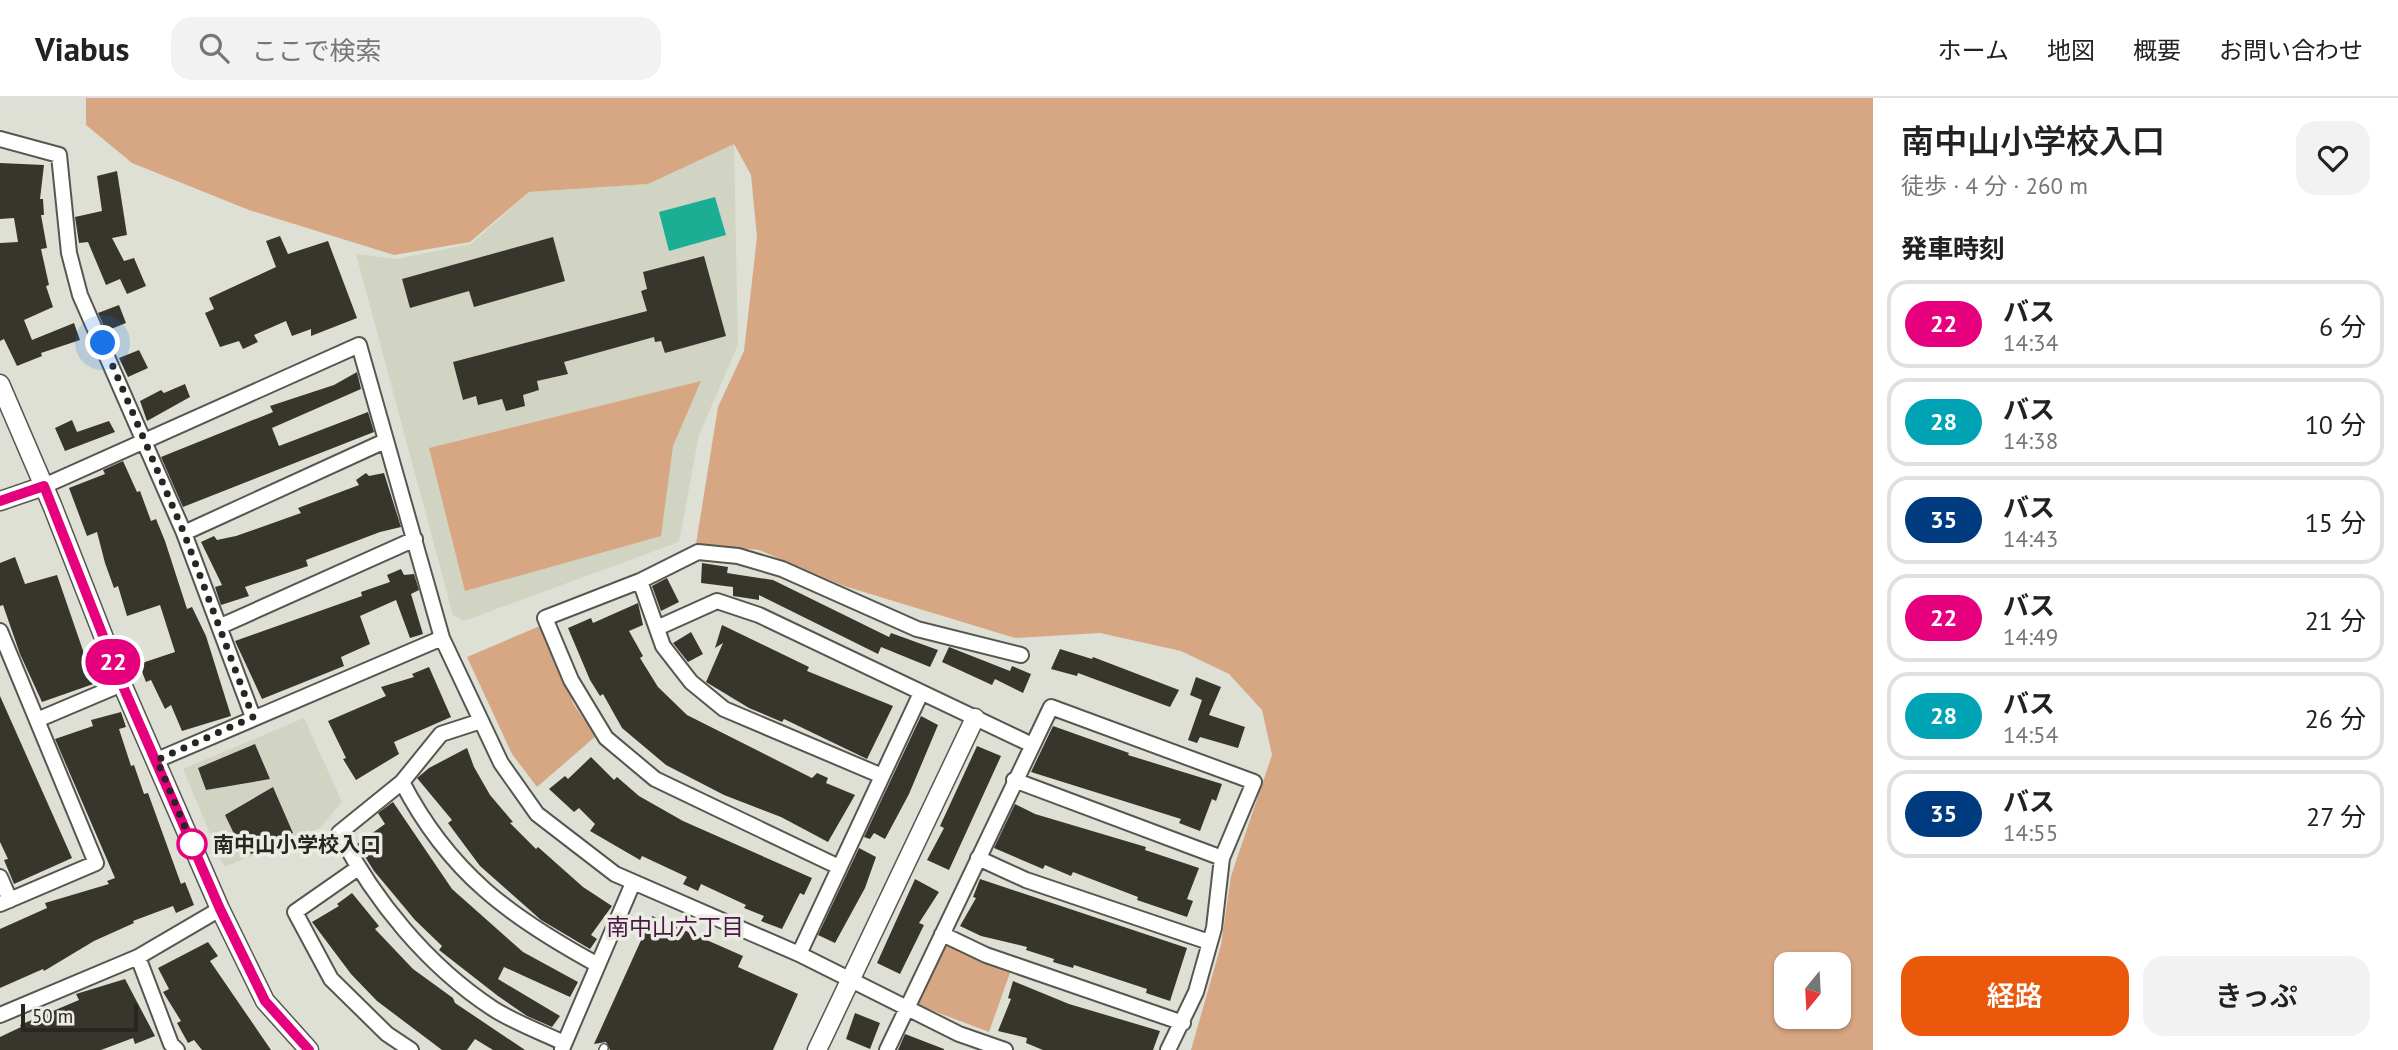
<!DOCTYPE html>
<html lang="ja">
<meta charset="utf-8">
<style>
body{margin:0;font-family:"PT Sans","Noto Sans JP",sans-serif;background:#f2f2f2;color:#222;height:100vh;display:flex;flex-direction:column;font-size:26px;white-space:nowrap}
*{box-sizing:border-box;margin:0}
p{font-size:23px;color:#767676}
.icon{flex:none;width:38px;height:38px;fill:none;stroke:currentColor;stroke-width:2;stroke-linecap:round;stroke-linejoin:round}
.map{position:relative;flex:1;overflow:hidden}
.drawer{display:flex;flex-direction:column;background:#fff;width:525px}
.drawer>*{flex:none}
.badge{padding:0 14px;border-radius:23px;font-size:24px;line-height:46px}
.needle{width:46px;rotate:198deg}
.controls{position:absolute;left:1774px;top:854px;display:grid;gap:14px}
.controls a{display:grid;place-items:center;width:77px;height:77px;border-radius:14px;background:#fff;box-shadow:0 2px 5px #0004;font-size:35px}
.scale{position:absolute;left:21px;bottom:18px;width:117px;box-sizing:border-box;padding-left:7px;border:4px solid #262723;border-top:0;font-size:19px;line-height:24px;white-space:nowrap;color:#262723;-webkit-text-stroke:5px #ebede3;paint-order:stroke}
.you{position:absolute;width:35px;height:35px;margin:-18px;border:5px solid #fff;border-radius:50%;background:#1a73e8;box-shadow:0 0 0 10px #1a73e833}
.map>.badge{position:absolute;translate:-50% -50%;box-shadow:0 0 0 4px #fff}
h2{padding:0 28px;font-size:26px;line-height:63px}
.round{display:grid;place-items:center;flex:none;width:74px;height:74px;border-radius:21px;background:#f2f2f2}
.overview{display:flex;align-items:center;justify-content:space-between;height:119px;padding:0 28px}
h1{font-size:33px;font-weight:600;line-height:52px}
.cta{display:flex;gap:14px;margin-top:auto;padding:14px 28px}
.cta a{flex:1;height:80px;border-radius:21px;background:#ea580c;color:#fff;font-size:28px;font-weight:600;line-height:80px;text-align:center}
.cta a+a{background:#f2f2f2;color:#222}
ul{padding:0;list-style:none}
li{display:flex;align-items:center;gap:21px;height:88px;margin:0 14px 10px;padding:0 14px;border:4px solid #e0e0e0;border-radius:21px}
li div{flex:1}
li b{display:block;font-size:26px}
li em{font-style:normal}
li .badge{min-width:77px;font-weight:700;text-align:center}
header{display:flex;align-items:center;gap:42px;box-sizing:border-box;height:98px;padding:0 35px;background:#fff;border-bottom:2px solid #e0e0e0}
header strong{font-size:33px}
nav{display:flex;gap:38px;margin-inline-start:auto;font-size:24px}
.search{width:490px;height:63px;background:#f2f2f2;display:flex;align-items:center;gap:18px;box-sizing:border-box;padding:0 24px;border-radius:21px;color:#767676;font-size:26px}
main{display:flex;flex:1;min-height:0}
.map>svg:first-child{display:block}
</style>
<header>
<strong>Viabus</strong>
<div class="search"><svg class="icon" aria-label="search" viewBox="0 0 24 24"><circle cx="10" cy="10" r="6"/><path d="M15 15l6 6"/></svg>ここで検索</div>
<nav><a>ホーム</a><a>地図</a><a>概要</a><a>お問い合わせ</a></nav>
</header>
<main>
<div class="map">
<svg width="1873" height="952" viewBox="0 0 1873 952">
<rect width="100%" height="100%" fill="#dee0d5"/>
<path fill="#d1d4c3" d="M734,45L738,247L699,337L679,444L464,523L453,517L356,156L396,161L471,146L529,94L648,86Z
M304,620L342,704L320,730L224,769L183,671Z"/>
<path fill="#d7a783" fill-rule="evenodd" d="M86,0H1873V952H1191L1221,847L1231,778L1272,657L1262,612L1229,576L1181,553L1100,535L1015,540L844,488L759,452L696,446L718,309L744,253L757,139L751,77L734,46L648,86L529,94L470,144L394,157L249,112L132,65L86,27ZM1787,866H1839V919H1787Z
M701,283L673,348L661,438L465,493L429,350Z
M540,528L574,607L596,638L537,689L512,656L467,559Z
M945,847L1011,872L989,934L918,907L915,901Z"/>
<path fill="#1cae94" d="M715,99L726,137L669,153L659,114Z"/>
<path fill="#38352d" d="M0,65L44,67L40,101H43L44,117H41L47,150L41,151L49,187L46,188L53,209L24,222L32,242L74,225L80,242L41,255L42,258L17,268L4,241L0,243V145L18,144L14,120L0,121Z
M117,73L127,137L112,140L124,163L134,160L146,188L127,196L120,181L106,187L88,144L79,145L75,119L102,113L97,78Z
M280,138L288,156L328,143L357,220L311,238V231L292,238L286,223L254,237L258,244L243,251L239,243L220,249L205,215L214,211L209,200L276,169L266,143Z
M553,139L565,183L474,209L469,193L410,210L402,181Z
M704,158L726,238L665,255L661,243L655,244L654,239L564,264L568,276L537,283L539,292L523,297L525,308L506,313L502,301L478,307L476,298L463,302L453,264L647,213L641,193L647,191L643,174Z
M119,207L126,225L106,233L98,215Z
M139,252L148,270L128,279L119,260Z
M357,274L361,291L272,330L279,348L368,314L374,334L183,409L161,359L273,314L270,308L334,287Z
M185,286L190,299L147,323L140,303L161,292L164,295Z
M72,322L77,334L109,323L115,334L65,353L55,330Z
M123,363L137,394L140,393L151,423L156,421L165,443L187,511L192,509L206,538L231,618L182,633L171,607L165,611L151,582L146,584L139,566L175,554L160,507L127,518L118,488L114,490L105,465L97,434L87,438L69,390L105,376L103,372Z
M366,375L369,378L384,375L401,429L380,434L306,462L308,468L245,489L249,498L221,507L215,489L222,487L201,444L214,438L217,442L236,438L301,415L298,410L359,387L356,382Z
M15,459L25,486L57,477L89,570L96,567L102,583L42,604L20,556L3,507L0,508V465Z
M702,465L728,469L727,475L773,482L889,539L891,535L938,552L930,569L881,549L878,556L759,497V502L733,498V489L701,485Z
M401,471L404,477L414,476L419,492L411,496L423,536L410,540L396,502L360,518L370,546L341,559L344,568L262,601L235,543L362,498L361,494L390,484L387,477Z
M667,480L679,504L661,513L652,488Z
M638,505L643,527L629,533L643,558L640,560L658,589L687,617L812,680L817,675L828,680L826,685L855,697L828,744L781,719L724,697L666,667L622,630L603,596L600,598L590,582L568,530L591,520L593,525Z
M722,527L809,569L807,573L893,608L867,661L784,621L782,624L749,610L706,584L723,545L715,550Z
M691,534L703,556L688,564L673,545Z
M949,549L1010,573L1012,568L1031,576L1023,595L995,581L992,587L942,564Z
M1060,551L1092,561L1093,559L1179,592L1170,609L1078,575L1077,578L1051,571Z
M429,569L451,619L394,644L399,656L356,682L343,661L346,660L328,623L386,598L381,589L414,579L412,576Z
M1196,579L1221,589L1209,617L1245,629L1238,650L1200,639L1197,645L1188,642L1202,602L1190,597Z
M0,598L72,760L14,786L4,762L8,761L0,744Z
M121,614L126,629L119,631L131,668L134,667L144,696L148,695L181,786L185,784L194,807L176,815L173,808L133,823L134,825L94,843L44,873L43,871L0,890V831L47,810L45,805L109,786L107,783L115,780L55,641L93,628L91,622Z
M921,618L938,627L909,696L885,741L874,735L870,741L864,739Z
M1053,628L1129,655L1128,657L1222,686L1216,703L1212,701L1200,733L1179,725L1181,721L1031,674Z
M255,646L270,681L206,692L198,670Z
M977,648L1001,658L949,772L927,762L944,730L940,728Z
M467,650L474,669L490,697L513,724L510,725L536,751L538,749L583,789L612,808L591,837L597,841L590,851L541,822L480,768L448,725L452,722L417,680L429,670Z
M591,659L614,682L617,679L639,698L683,723L812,780L804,797L800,795L782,831L761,823L764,818L744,810L746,807L701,786L698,793L683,786L687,779L642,758L640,762L590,733L595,726L579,710L574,714L549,691L565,678L568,681Z
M273,689L293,735L266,745L267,751L251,756L244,739L236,740L225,717Z
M393,704L452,791L523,854L578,884L570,899L504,869L498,881L560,918L552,929L527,918L498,898L439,852L442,848L415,822L374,773L357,746L385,726L378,715Z
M1015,706L1035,716L1146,749L1145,752L1199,770L1187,801L1193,803L1187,819L1137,802L1138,799L1073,774L1071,778L1045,767L1043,771L994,750Z
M859,750L876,759L865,790L835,845L818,837Z
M915,781L939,794L919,825L924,827L900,876L877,865Z
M980,781L1187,850L1170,903L1146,895L1147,891L1074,867L1073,870L1053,864L1054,861L1026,852L1027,849L981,838L960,828L976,800L973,799Z
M352,795L379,828L375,831L413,871L453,900L455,905L525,952H493L475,941L467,952H442L377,903L351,876L312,824L339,808L337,806Z
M652,818L743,858L738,869L798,896L773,952H610L606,944L594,946Z
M208,844L218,858L210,863L271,952H202L194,942L188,945L177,925L181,923L163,894L169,891L158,870Z
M125,881L155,938L135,946L133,940L101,952H0V939L21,929L20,927L79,902L76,896Z
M1013,883L1069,906L1160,933L1153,952H1043L1026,945L1027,940L998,933L1011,901L1008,900Z
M855,915L880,925L870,951L846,941Z
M905,936L944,951V952H898Z"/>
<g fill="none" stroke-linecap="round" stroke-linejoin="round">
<defs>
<path id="service" d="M603,952L604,950"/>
<path id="minor" d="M0,41L59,57L69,155L80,197L184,435L253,619
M44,388L359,247L442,540L501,665L537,716L615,776L799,856L959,936L1005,952
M184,435L385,343
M640,483L663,548L691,584L724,611L882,678
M221,528L415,441
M657,530L717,503L759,517L1030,646
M0,533L96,765L0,806
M37,622L122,586
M481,623L441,636L402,684L339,735C375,803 427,867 492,910C513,924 541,934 564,945
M157,662L442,540
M1014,682L1222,760
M402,684C449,775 510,819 598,867
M978,760L1026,782L1209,844
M839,769L655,681L606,640L571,582L545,520L640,483L698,454L738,458L782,471L917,531L1021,557
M358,770L295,814L331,881L387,936L411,952
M0,779L10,802
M942,836L986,857L1183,925
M799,856L921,595
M138,859L171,946L177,952
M0,917L138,859L220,811
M562,951L633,785
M887,952L1051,609L1254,684L1222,760L1214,830L1196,894L1168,952"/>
<path id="tertiary" d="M0,286L52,407L122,586L220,811L265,903L309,952
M0,403L44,388
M817,952L975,620"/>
</defs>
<use href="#service" stroke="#56584f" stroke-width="10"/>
<use href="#minor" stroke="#56584f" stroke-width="18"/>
<use href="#tertiary" stroke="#56584f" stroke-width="21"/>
<use href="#service" stroke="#fff" stroke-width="7"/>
<use href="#minor" stroke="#fff" stroke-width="14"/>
<use href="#tertiary" stroke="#fff" stroke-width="18"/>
</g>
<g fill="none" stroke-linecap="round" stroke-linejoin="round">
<defs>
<path id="line" d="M0,403L44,388L122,586L220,811L265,903L309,952"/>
</defs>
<use href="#line" stroke="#fff" stroke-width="16"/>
<use href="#line" stroke="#e6007e" stroke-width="10"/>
<path stroke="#262723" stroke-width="7" stroke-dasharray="0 12.6" d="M103,245L184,435L253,619L157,662L192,746"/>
</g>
<circle fill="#fff" stroke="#e6007e" stroke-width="3.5" cx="192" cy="746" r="14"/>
<g text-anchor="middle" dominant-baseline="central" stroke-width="7" stroke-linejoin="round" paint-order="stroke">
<g font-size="21" font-weight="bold" fill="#262723" stroke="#ebede3" text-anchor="start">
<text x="213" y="746">南中山小学校入口</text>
</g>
<g font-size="23" fill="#4a1846" stroke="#ebede3">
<text x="675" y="828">南中山六丁目</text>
</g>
</g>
</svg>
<div class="controls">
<a><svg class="needle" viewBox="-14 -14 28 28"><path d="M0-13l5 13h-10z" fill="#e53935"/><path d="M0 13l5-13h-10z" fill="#767676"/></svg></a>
</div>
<div class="scale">50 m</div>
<div class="you" style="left:103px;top:245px"></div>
<b class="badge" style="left:113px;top:564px;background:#e6007e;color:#fff">22</b>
</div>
<section class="drawer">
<div class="overview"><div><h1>南中山小学校入口</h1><p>徒歩 · 4 分 · 260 m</p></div><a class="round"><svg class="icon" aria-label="heart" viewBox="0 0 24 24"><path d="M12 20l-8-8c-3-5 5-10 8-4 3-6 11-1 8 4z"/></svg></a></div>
<h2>発車時刻</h2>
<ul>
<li><span class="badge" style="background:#e6007e;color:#fff">22</span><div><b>バス</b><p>14:34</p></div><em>6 分</em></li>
<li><span class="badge" style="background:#00a3b4;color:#fff">28</span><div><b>バス</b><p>14:38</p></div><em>10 分</em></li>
<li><span class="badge" style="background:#003b80;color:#fff">35</span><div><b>バス</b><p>14:43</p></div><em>15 分</em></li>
<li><span class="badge" style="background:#e6007e;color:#fff">22</span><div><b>バス</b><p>14:49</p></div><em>21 分</em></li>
<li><span class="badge" style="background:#00a3b4;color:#fff">28</span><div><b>バス</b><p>14:54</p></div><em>26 分</em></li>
<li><span class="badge" style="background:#003b80;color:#fff">35</span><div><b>バス</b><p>14:55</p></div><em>27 分</em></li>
</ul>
<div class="cta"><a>経路</a><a>きっぷ</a></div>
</section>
</main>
